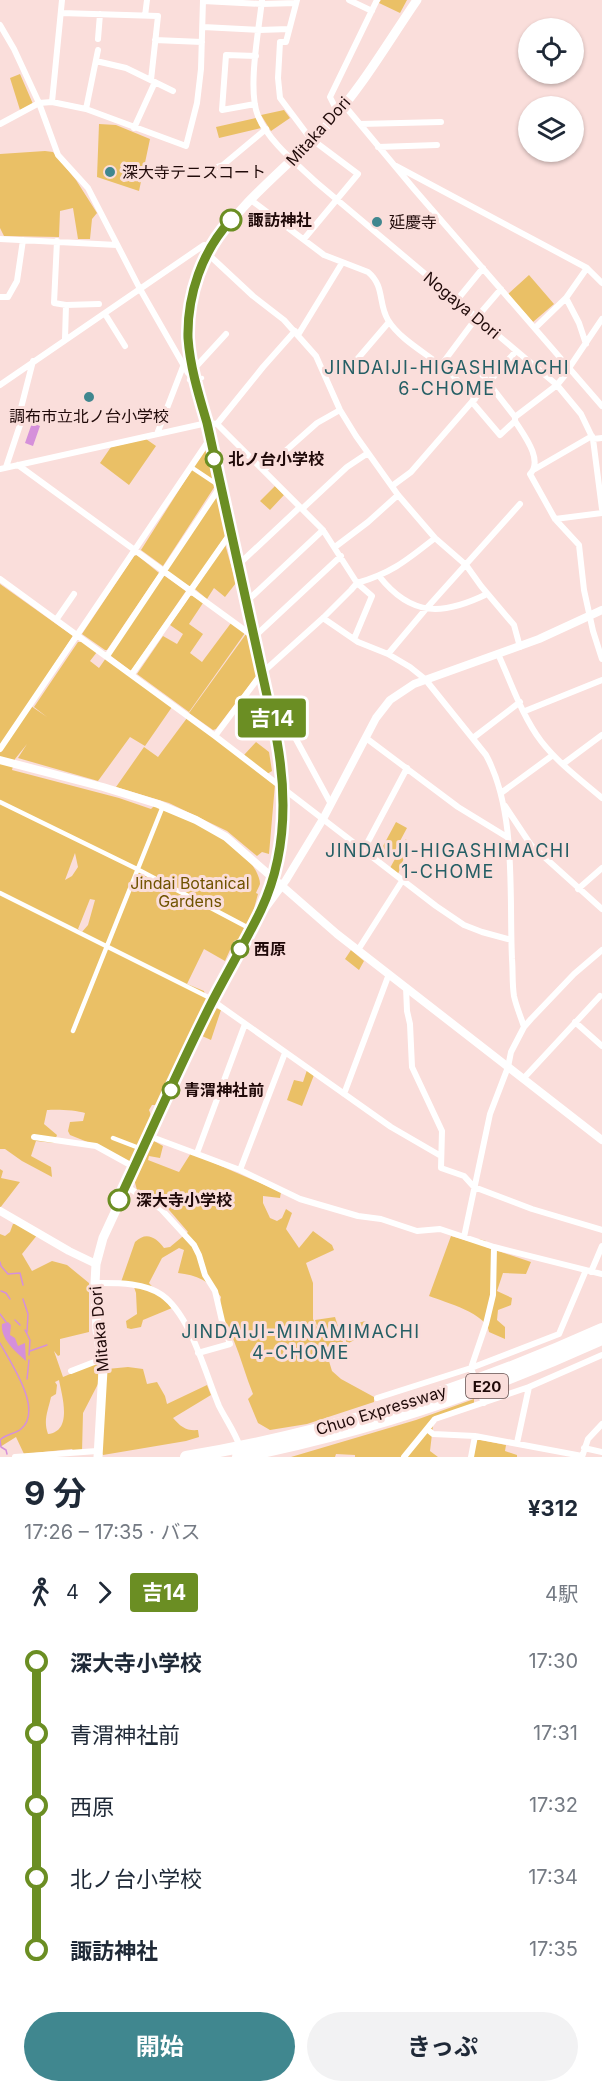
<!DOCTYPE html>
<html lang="ja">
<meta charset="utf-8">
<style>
body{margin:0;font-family:Inter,"Noto Sans JP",sans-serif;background:#f2f2f3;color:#1f2937;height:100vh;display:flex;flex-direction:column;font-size:22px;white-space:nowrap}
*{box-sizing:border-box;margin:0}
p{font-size:20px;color:#747a83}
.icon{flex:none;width:33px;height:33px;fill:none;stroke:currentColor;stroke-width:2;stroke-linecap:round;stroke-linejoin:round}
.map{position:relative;height:1457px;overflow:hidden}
.sheet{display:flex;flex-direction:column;background:#fff;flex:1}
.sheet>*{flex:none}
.badge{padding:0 12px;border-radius:4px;font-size:21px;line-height:39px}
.controls{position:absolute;left:518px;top:18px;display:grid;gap:12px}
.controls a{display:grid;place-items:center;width:66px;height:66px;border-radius:50%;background:#fff;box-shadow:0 2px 4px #0004;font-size:30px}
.map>.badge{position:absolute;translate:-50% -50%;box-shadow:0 0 0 3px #fff}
.legs{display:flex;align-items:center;gap:9px;height:66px;padding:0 24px;font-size:20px}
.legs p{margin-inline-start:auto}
.headline{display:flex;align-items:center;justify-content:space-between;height:102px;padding:0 24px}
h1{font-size:33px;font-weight:700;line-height:45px}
.cta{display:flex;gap:12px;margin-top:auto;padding:12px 24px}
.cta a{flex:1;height:69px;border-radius:36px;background:#40878f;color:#fff;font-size:24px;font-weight:700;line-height:69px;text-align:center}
.cta a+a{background:#f2f2f3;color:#1f2937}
ul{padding:0 24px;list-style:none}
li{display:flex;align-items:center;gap:21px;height:72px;font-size:22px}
li i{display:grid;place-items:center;width:9px;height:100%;margin:0 8px;background:currentColor}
li i::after{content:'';width:15px;height:15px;margin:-8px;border:4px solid;border-radius:50%;background:#fff}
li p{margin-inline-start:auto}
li:first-child i{background:linear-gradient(#0000 50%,currentColor 0)}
li:last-child i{background:linear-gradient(currentColor 50%,#0000 0)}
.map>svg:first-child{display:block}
</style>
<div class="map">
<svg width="602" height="1457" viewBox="0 0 602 1457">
<rect width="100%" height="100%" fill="#fadedb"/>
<path fill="#eac066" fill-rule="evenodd" d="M381,0H407L400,13L379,3Z
M20,74L33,104L20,110L10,78Z
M284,110L290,118L271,131L261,115Z
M256,118L261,128L219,138L216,127Z
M99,124L116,125L150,139L139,191L97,177Z
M45,151L53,152L76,180L97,213L92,219L90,239H78L73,208L60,211L59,237L4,236L0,228V154Z
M529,275L554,304L533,322L508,294Z
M146,439L156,446L129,485L100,463L111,447Z
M205,449L215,486L163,566L141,550Z
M275,486L284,495L270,510L260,501Z
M216,495L218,496L226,535L191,586H189L168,572L167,569Z
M225,544L236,583L225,597L214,588L207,599L195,589Z
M137,555L159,573L107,650H105L82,634L134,556Z
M162,576H165L186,591L131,671L111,656V653Z
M0,584L73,636L28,704L47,717L34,707L78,642H83L97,652L90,661L99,668L106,658L172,707L145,746L130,737L98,781L18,758L27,744L15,759L12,770L119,798L151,809L154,806C188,820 239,838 256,871C258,875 260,880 260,884C259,887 257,890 256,893L258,894L253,912L243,937L234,941L225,961L204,949L187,984L204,991L205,995L209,997L165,1093L163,1105H152L149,1110C154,1120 148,1134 143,1144L150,1148L154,1141L163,1146L160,1158L149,1156L148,1160L179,1172L191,1153L281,1192L280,1198L263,1196V1203L270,1218L277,1221L282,1218L286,1209L292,1213L286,1229L299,1248L313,1231L332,1245L334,1250L306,1263L313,1283V1319L320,1334L315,1320L335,1317L343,1342L325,1348L332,1371L341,1379L374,1397V1402L307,1424L270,1430L258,1423L248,1399L253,1394C246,1377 241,1358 234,1341C228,1328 217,1312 221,1297C211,1281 196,1275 178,1273L184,1250L179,1248L162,1258L149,1283L172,1308L143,1320L141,1327L131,1329L127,1328L126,1321L137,1314L136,1293L133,1284L121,1282L135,1242C146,1231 156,1237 164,1248L170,1247L188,1232L164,1204L137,1190L131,1168L105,1149L70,1135L68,1131L70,1122L83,1121L85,1113C77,1110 56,1109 47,1110L44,1124L57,1135L54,1143L36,1141L31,1156L51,1167L52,1177L22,1161L5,1149H0ZM75,853L78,867L72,876L65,880ZM90,899L95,900L88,925L82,932L78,929Z
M190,596H193L203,603L189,624L203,634L190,653L202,662L231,623L245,633L189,712L137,674L163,636L177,644L183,634L170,625Z
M246,634L250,637L258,674L216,729L213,730L189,713Z
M187,718L275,784L269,854L262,852L257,856L227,831L169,803L116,787L144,747L158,757Z
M256,742L269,752L272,771L267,774L244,755Z
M396,822L407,828L393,854L382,848Z
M406,839L408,847L398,874L390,868Z
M351,950L364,961L359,970L345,959Z
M216,1008L221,1010L211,1040L202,1036Z
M307,1070L314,1075L302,1106L287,1100L294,1080L303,1082Z
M0,1169L3,1171L1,1178L20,1182L0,1208Z
M13,1224H20L38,1234L22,1254L32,1271L52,1261L67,1265L89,1283V1332L60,1339V1355L58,1356L54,1351L63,1377L99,1362L98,1384L83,1413L82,1452H74L72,1449L24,1454L16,1437L0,1447V1234L5,1236L10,1232ZM59,1380C62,1396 73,1431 48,1434C43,1420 48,1411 51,1397L56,1394L57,1385L55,1382Z
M451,1236L475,1243L479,1239L486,1241V1247L531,1262L526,1274L503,1273L497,1291L512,1298L511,1305L498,1310L497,1320L505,1327V1339L489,1332C488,1314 445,1302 429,1296Z
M365,1321L370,1323L367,1333L347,1344L342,1328Z
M128,1367L143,1369L147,1384L157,1382L165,1396L167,1404L207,1385L211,1395L173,1418C181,1427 186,1431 198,1430L199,1437L186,1441L103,1455L101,1452L107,1369Z
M474,1399V1404L434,1417L430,1451L438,1457H355V1455L336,1454L335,1457H291L416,1420Z
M476,1439L506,1445L505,1451L517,1455V1457H473Z"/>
<path fill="#d590da" d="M32,423L40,426L33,446L25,443Z
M8,1322L11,1325L10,1335L15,1338L18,1346L25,1343L26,1361C16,1352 0,1339 2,1324Z"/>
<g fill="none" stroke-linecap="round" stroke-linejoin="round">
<path stroke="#d590da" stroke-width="1.5" d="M0,1262L1,1266L8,1274L20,1273L23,1285
M1,1291L6,1293L10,1299
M23,1299L28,1314L27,1332
M0,1314L6,1322
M15,1320L20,1325
M25,1330L30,1340L29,1355
M0,1343C10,1362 44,1410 21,1429C15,1434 6,1434 0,1440L1,1447L6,1450L7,1454
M30,1351L47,1345
M27,1379L29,1360"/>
<path stroke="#fff" stroke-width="4.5" d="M189,380L202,378
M191,467L215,483
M0,802L137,869L245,926
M0,893L210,998
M73,1031L163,806
M113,1138L139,1148"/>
<path stroke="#fff" stroke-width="6" d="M262,0C259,29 247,90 258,116C269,142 296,163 316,182L557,385L581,414L593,439L602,509
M297,0L286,42H280L278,78L280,98L310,138L358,174L304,239
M349,0L372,11
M203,1L262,4L296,3
M61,13L158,16L151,80
M145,16L147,0
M0,25L14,49L39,103L58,155L88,188L140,289L188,373L194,374
M203,27L259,30L289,29
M98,39L100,14
M155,40L202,42
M96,61L126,68L173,91
M52,102L62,0
M255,104L222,110L226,55L256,56
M344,105L414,189L602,406
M86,109L98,50
M338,113L330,97L377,0
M0,124L39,103L52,102L86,109L186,146L197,103L201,69L203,0
M360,124L441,122
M134,128L155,82
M378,147L437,145
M396,166L587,268L602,283
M217,167L223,165L266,129
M251,200L324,255L368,272C385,286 378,304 388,320C399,338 422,351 439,364H442L475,399
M0,239L117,245
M57,241L54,303L66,305L99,304
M208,254L253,296L284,320L316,356L340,410L356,436L398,495L435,538L466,565L481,586L508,618L514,625L520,647
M0,297H8L17,281L23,240
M566,298L579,323L586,344
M457,300L483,268
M105,314L125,346
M535,328L566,298L587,268
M298,335L342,263
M65,339L66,305
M473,363L515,417V421C523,434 544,460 530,474L555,519L579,545L584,590L593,631L602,659
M442,364L477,317L501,289
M569,368L602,319
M193,370L226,334
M348,370L389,322
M0,385L204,245L211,247
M472,402L500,435L515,421
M515,417L557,385L570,369
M217,424L263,367L295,331
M157,434L184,364
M593,439L602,438
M18,465L254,637L341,556
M6,467L23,416L21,408L33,361
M0,469L207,423L217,424L323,530L357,583L372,596L354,639
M535,469L592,436
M264,470L317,423L340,410
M392,486L411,472L516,351
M302,509L347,467L368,453
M555,519L602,513
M335,547L368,522L398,495
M238,565L300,507
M379,576C412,618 444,615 487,594
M0,579L215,736L436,906L464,925L482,932L511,940
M246,602L323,530
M323,618L358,642L388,654L410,667L425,679L486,755C517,812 509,895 512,959C513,971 512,984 514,996C516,1006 521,1017 524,1027
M56,620L74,594
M388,654L425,610L520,504
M498,654C511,682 522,716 541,741C558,763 581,780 602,798
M107,656L220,487
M132,674L230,534
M269,703L277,704L331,804
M525,711L602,680
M215,736L262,673L323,618L351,590L357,583C392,573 407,560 435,538
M366,738L458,807L507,837
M473,738L520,702
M0,749L209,440
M563,764L602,735
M501,793L553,755
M505,806L531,845L602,909
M363,851L407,768
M578,889L602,868
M358,950L402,881
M406,987L407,1011L410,1024L412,1067L442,1131L441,1168L464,1176L474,1187L532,1209L602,1230
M213,1001L391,1127L441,1156
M575,1022L602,1046
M523,1079L600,996
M344,1094L389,974
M149,1136L240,1170L300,1199L358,1216L381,1219L417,1231L440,1229L494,1247L602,1274
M34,1137L96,1146L134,1167
M197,1153L245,1024
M240,1170L285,1053
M126,1186L161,1209L194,1245L199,1255L205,1275L215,1291L222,1321L230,1344L198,1353
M464,1237L490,1114L508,1067L511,1052L524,1027L531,1019L574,974L602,950
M591,1272L602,1246
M95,1283C116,1283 144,1282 162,1295C191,1316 205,1373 219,1406C226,1420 235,1432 240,1447
M71,1371L102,1359
M475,1380L471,1368L486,1324L493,1295L494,1247
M479,1390L484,1403
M377,1398L471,1368L559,1334L586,1270
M427,1429L433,1434L475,1436L582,1456
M517,1443L529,1387L602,1355
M584,1448L602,1452
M15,1457L97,1451
M404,1457L435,1419L529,1387
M471,1457L475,1436
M582,1457L588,1439L602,1424"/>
<path stroke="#fff" stroke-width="8" d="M0,760L103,787L158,804L196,820L226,837L337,934L602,1140
M258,918L286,880L323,819L376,718L390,700L414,684L539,639L602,610
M0,1211L69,1251L96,1264"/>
<path stroke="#fff" stroke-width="9" d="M98,1457L103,1370L97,1330L95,1283L96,1264L103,1238L213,1001L267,894L280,845L283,817L284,789L277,741L190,356C177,241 260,197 329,123C361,89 390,39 417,0"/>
<path stroke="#fff" stroke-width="12" d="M186,1457C330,1433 469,1389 602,1329
M238,1457C363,1432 486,1392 602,1339"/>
</g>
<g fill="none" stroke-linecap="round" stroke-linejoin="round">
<defs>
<path id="line-1" d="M119,1200C150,1134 179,1067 212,1002C228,971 246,941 261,910C286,857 287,797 277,741L207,423C199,396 190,367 188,338C187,295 202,251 231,220"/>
</defs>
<use href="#line-1" stroke="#fff" stroke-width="14"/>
<use href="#line-1" stroke="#6b8e23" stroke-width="9"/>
</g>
<g fill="#40878f" stroke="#fadedb" stroke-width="2">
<circle cx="110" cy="172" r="6"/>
<circle cx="377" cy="222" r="6"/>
<circle cx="89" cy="397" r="6"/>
</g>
<g fill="#fff" stroke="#6b8e23" stroke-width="3">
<circle cx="231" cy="220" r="10"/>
<circle cx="214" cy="459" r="8"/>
<circle cx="240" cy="949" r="8"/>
<circle cx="171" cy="1090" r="8"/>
<circle cx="119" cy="1200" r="10"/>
</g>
<g text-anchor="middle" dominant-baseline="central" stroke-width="6" stroke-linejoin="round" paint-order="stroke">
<rect fill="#fadedb" stroke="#614a48" stroke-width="1.5" x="466" y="1374" width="42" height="24" rx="4.5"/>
<g font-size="15" font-weight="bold" fill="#200a09">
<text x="487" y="1386">E20</text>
</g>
<g font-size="16" fill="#200a09" stroke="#fadedb">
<text transform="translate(318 131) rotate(-48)">Mitaka Dori</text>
<text transform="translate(462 305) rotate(40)">Nogaya Dori</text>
<text transform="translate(99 1329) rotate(-95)">Mitaka Dori</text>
<text transform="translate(381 1410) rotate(-17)">Chuo Expressway</text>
</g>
<g font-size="16" fill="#200a09" stroke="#fadedb" text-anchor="start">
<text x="122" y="172">深大寺テニスコート</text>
<text x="389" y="222">延慶寺</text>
<text x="89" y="416" text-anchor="middle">調布市立北ノ台小学校</text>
</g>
<g font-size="16" font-weight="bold" fill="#200a09" stroke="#fadedb" text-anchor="start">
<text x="248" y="220">諏訪神社</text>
<text x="228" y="459">北ノ台小学校</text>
<text x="254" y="949">西原</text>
<text x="184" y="1090">青渭神社前</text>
<text x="136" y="1200">深大寺小学校</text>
</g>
<g font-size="16" fill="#705300" stroke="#fadedb">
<text x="190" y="883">Jindai Botanical<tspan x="190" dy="18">Gardens</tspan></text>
</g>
<g font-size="18" letter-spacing="1.5" fill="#255f65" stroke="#fadedb">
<text x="447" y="367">JINDAIJI-HIGASHIMACHI<tspan x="447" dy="21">6-CHOME</tspan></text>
<text x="448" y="850">JINDAIJI-HIGASHIMACHI<tspan x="448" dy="21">1-CHOME</tspan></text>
<text x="301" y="1331">JINDAIJI-MINAMIMACHI<tspan x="301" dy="21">4-CHOME</tspan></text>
</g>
</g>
</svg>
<div class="controls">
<a><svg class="icon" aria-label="locate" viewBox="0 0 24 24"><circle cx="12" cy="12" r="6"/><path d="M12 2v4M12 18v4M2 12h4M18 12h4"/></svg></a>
<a><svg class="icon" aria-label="layers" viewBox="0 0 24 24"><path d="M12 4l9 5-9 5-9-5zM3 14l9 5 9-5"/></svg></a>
</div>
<b class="badge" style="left:272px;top:718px;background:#6b8e23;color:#fff">吉14</b>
</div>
<section class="sheet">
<div class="headline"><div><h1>9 分</h1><p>17:26 – 17:35 · バス</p></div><b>¥312</b></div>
<div class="legs"><svg class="icon" aria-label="walk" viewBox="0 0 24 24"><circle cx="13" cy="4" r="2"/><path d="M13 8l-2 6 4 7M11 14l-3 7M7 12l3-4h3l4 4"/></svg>4<svg class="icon" aria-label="forward" viewBox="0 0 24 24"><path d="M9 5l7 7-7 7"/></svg><b class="badge" style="background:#6b8e23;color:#fff">吉14</b><p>4駅</p></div>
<ul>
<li><i style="color:#6b8e23"></i><b>深大寺小学校</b><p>17:30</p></li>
<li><i style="color:#6b8e23"></i><span>青渭神社前</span><p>17:31</p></li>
<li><i style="color:#6b8e23"></i><span>西原</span><p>17:32</p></li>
<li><i style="color:#6b8e23"></i><span>北ノ台小学校</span><p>17:34</p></li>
<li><i style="color:#6b8e23"></i><b>諏訪神社</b><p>17:35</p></li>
</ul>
<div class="cta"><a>開始</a><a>きっぷ</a></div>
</section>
